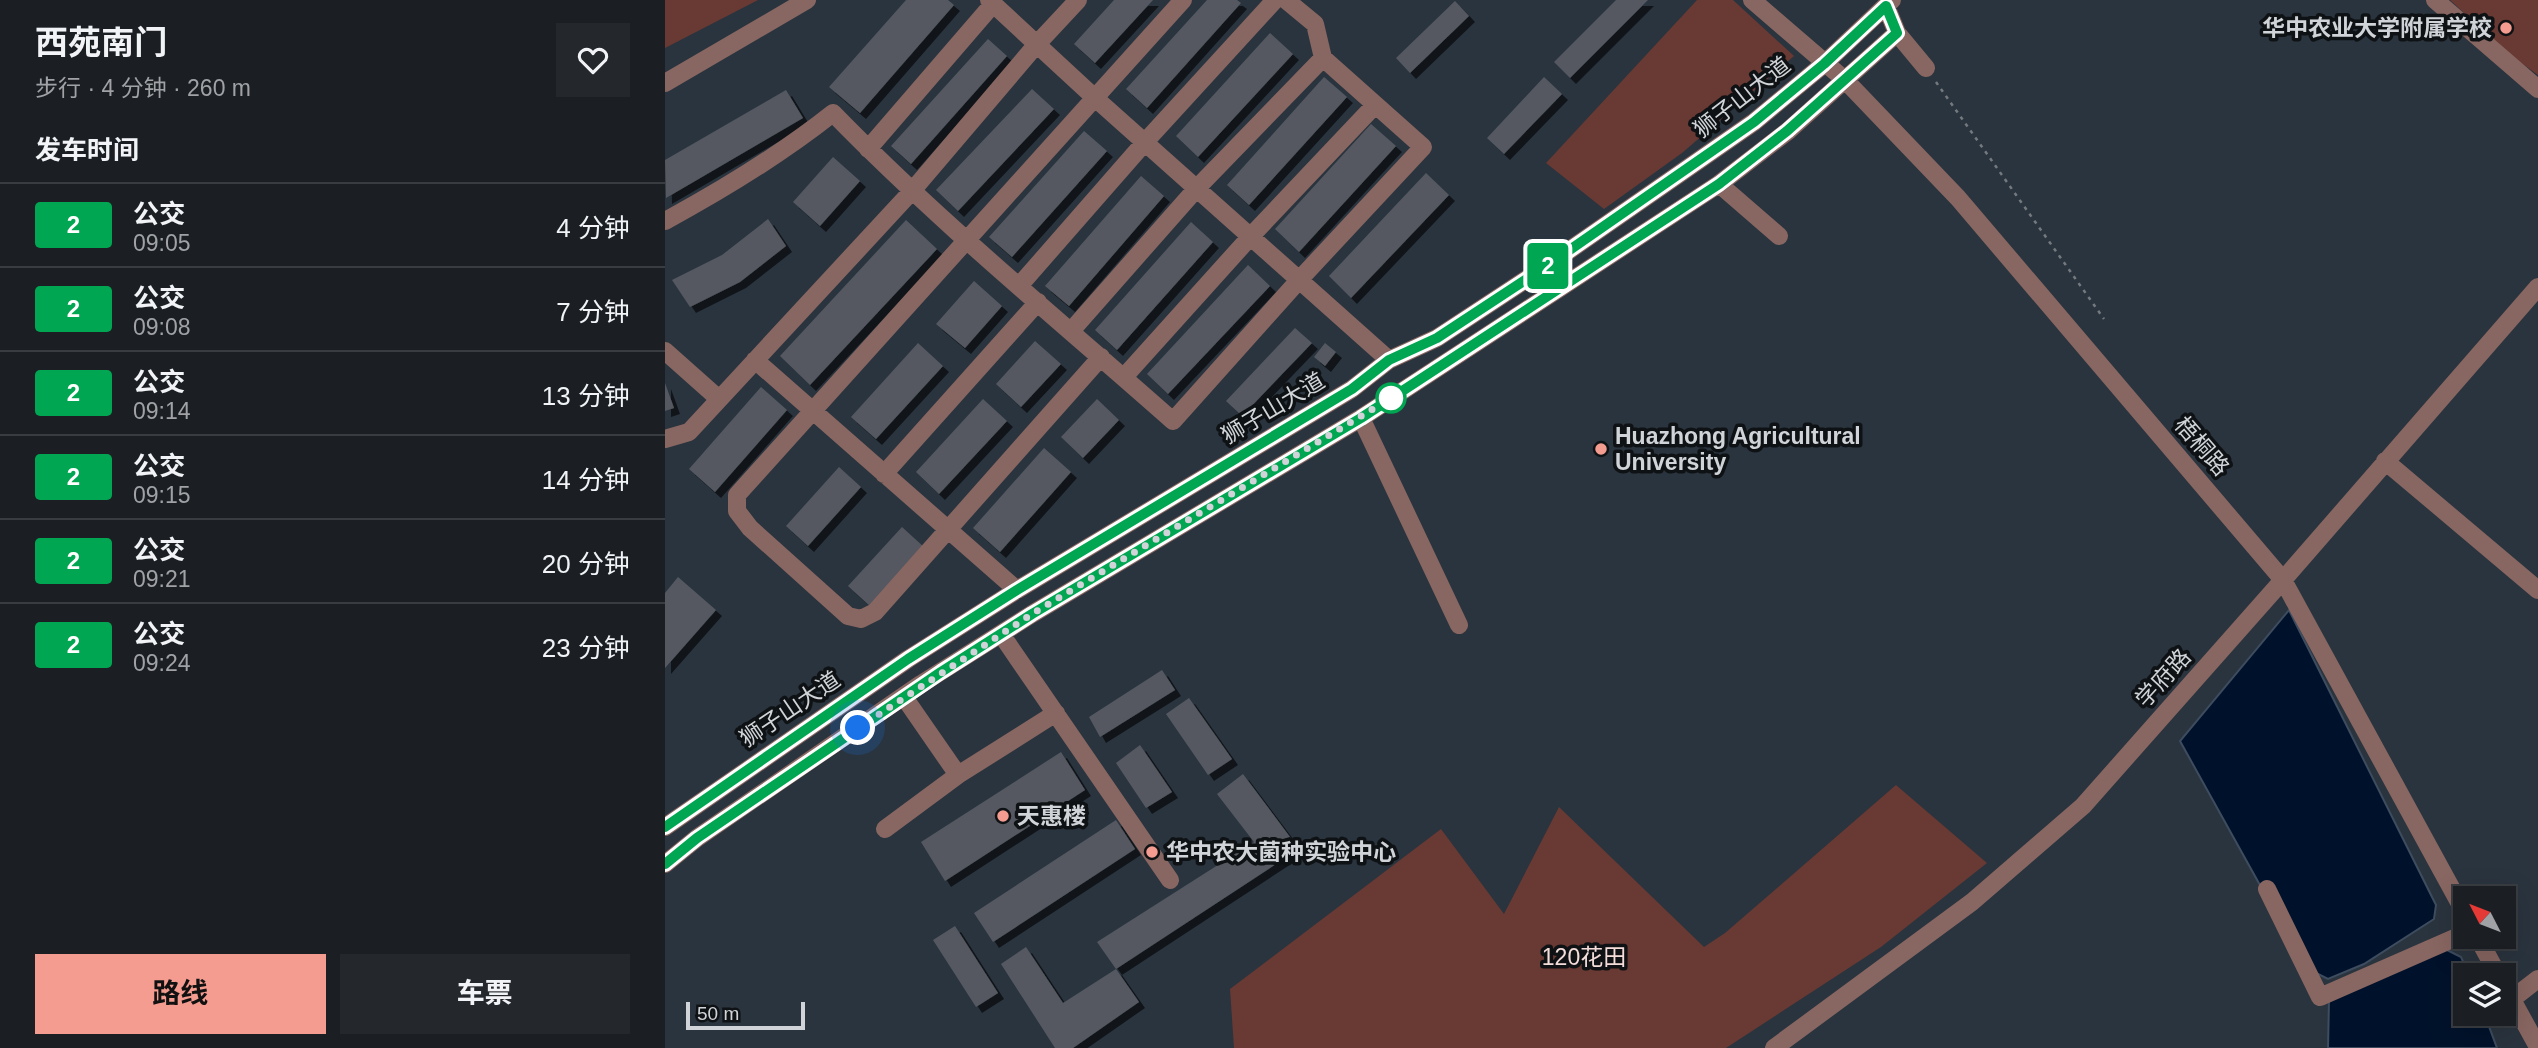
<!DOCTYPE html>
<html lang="zh">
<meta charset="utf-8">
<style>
body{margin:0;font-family:Arial,"Noto Sans SC",sans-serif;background:#24272b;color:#f1f3f6;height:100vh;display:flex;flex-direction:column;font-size:26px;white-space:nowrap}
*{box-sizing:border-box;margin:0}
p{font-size:23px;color:#a0a2a6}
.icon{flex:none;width:38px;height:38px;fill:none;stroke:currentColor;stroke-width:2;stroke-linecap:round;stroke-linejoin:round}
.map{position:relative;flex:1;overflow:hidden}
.panel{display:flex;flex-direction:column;background:#1b1f23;width:665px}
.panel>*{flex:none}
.badge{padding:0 14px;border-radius:5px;font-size:24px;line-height:46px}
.needle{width:46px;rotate:312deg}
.fabs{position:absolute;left:1788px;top:886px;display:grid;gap:14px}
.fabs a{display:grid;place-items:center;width:63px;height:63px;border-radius:0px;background:#1b1f23;box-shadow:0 7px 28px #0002,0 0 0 2px #393d41;font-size:35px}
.scale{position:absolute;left:21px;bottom:18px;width:119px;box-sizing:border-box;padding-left:7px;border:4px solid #d0d4d8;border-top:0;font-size:19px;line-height:24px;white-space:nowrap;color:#d0d4d8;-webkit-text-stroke:5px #0f1214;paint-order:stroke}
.you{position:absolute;width:35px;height:35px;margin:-18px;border:5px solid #fff;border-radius:50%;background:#1a73e8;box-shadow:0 0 0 10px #1a73e833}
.map>.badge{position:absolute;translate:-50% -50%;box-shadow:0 0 0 4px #fff}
h2{padding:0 35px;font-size:26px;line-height:63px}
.round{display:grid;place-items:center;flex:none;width:74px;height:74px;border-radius:0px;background:#24272b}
.headline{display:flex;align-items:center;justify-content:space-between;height:119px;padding:0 35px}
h1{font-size:33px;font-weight:700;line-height:52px}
.primary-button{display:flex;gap:14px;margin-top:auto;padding:14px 35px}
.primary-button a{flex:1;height:80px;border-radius:0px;background:#f59c91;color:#111;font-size:28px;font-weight:700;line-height:80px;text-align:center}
.primary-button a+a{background:#24272b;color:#f1f3f6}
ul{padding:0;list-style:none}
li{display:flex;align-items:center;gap:21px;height:84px;padding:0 35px;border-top:2px solid #393d41}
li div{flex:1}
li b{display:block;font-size:26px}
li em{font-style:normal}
li .badge{min-width:77px;font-weight:700;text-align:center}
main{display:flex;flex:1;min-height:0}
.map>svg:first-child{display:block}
</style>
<main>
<section class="panel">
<div class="headline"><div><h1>西苑南门</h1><p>步行 · 4 分钟 · 260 m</p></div><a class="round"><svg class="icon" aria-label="heart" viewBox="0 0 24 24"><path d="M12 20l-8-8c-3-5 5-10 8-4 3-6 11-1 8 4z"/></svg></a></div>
<h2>发车时间</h2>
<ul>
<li><span class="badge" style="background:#00a651;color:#fff">2</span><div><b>公交</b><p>09:05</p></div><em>4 分钟</em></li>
<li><span class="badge" style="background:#00a651;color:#fff">2</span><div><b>公交</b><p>09:08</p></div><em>7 分钟</em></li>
<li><span class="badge" style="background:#00a651;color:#fff">2</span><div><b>公交</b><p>09:14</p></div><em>13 分钟</em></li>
<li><span class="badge" style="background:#00a651;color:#fff">2</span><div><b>公交</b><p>09:15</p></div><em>14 分钟</em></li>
<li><span class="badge" style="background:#00a651;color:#fff">2</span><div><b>公交</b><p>09:21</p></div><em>20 分钟</em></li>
<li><span class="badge" style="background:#00a651;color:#fff">2</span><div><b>公交</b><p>09:24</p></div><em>23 分钟</em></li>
</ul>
<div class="primary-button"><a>路线</a><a>车票</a></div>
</section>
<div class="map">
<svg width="1873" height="1048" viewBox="0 0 1873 1048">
<defs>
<filter id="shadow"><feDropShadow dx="6" dy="6" stdDeviation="0" flood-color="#0009"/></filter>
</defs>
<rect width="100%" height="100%" fill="#24292f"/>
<path fill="#2a343e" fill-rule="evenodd" d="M0,0H1873V1048H0ZM1801,898H1839V936H1801ZM1801,975H1839V1013H1801Z"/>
<path fill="#693933" d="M0,0H93L0,48Z
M1032,0H1068L1129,56L1017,153L939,209L881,163Z
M1785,0H1873V75L1844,54Z
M1231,785L1322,863L1216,947L1061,1048H569L565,989L776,829L839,914L894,807L1039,947L1060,933Z"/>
<path fill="#00122b" stroke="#3e4c5f" stroke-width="2" d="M1624,610L1771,905L1769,919L1699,964L1663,979L1641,968L1515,741Z
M1780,949L1796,957L1804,975H1801V1013H1819L1832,1048H1663L1664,1000Z"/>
<path fill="#545960" filter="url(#shadow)" d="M241,0H283L289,5L195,113L164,87Z
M449,0H488L430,63L409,44Z
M542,0H572L576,3L482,108L461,89Z
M951,0H983L905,78L889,62Z
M790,1L804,16L745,73L731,58Z
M605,33L628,54L533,157L511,136Z
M323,39L342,56L246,164L226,146Z
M659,77L682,97L584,205L562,185Z
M879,77L897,94L839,154L822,138Z
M367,89L389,109L293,211L271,190Z
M121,90L138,118L1,198L0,160Z
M706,124L731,146L634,252L610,229Z
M419,131L442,151L347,257L324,237Z
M168,157L195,181L155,226L128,202Z
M761,173L784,195L686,298L664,276Z
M476,176L499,196L404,306L380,286Z
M103,219L121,246L75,282L25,307L7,280L57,255Z
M241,220L272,249L145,385L115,356Z
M526,222L548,242L452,350L430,330Z
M583,265L605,286L503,394L482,374Z
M309,281L337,306L300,348L271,324Z
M630,328L647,343L577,416L561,401Z
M370,341L396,364L356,407L331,384Z
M253,343L278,366L211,439L186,417Z
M660,343L671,352L660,366L649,357Z
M0,383L9,408L0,411Z
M96,387L122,410L50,492L24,469Z
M318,399L342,421L274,494L251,472Z
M432,399L454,420L418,458L396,437Z
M379,448L406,472L335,552L308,528Z
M174,467L196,487L143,546L121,526Z
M237,527L260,548L206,607L183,586Z
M13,577L51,610L0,668V593Z
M497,670L510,690L435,737L424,717Z
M524,698L567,759L543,775L501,714Z
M475,745L507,792L481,808L451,763Z
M396,752L420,790L280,881L256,842Z
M578,774L634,849L451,969L432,942L589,842L552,794Z
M451,820L470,849L328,942L309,913Z
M290,926L333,993L311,1007L268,940Z
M361,947L398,1003L451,969L474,1002L408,1048H390L336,964Z"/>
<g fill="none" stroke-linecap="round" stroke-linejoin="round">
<path stroke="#74797e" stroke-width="2.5" stroke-dasharray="3.5 5" stroke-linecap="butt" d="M1271,82L1439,319"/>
<path stroke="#886661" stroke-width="18" d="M324,0L430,98L724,360
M1087,0L1180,80L1293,198L1618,580L1801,915
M1770,0L1873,89
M1221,6L1232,33L1261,68
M0,83L142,0
M203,149L328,4
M1054,184L1114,236
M0,221C59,189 115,155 168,113C275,223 394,320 508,421L635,279L758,147L658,58L650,24L621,0
M354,286L480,142L610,0
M406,331L532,188L658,58
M0,351L54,399
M436,357L210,612L196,619L183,616L85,528L72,511V495L518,0
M90,360L352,590
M459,377L586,236L710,105
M696,418L794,625
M0,439L24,432L247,191L372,44L413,0
M1720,461L1873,590
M219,474L373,302
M336,634L505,880
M239,697L293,775L391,713
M0,827L243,659L352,590L687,389L724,360L772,338L883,265L1089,122L1159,64L1227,0
M220,829L293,775
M0,864L32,838L256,684L367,614L696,418L1054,184L1123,131L1232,33
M1602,889L1655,997L1801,933
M1812,936L1833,975
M1839,985L1873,1047
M1847,999L1873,979
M1109,1048L1307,902L1418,806L1618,580L1873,287"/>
</g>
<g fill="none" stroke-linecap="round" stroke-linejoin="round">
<defs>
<path id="line" d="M0,827L243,659L352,590L687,389L724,360L772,338L883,265L1089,122L1159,64L1221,6L1232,33L1122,131L1054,184L696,418L367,614L276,672L32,838L0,864"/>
</defs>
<use href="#line" stroke="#fff" stroke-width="16"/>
<use href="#line" stroke="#00a651" stroke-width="10"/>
<path stroke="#d0d4d8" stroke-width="7" stroke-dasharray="0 12.6" d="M193,728L367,614L726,398"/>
</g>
<g fill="#f59c91" stroke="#0f1214" stroke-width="2.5">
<circle cx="1841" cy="28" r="7"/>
<circle cx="936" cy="449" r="7"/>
<circle cx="338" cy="816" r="7"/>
<circle cx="487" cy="852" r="7"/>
</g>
<circle fill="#fff" stroke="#00a651" stroke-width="3.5" cx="726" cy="398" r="14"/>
<g text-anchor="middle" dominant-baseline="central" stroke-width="7" stroke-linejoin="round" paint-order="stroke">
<g font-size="23" font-weight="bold" fill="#d0d4d8" stroke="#0f1214" text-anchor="start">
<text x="1827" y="28" text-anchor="end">华中农业大学附属学校</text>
<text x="950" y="436">Huazhong Agricultural<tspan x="950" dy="26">University</tspan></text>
<text x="352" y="816">天惠楼</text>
<text x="501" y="852">华中农大菌种实验中心</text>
</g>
<g font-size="23" fill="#d0d4d8" stroke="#0f1214">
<text transform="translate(1077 97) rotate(-38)">狮子山大道</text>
<text transform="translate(608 408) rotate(-31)">狮子山大道</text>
<text transform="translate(1537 446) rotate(49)">梧桐路</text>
<text transform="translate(1498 678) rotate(-48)">学府路</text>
<text transform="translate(125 709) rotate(-34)">狮子山大道</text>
</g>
<g font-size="23" fill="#f3dcd9" stroke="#0f1214">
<text x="919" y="957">120花田</text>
</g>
</g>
</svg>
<div class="fabs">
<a><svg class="needle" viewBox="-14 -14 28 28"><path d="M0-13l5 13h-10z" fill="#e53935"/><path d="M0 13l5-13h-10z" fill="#a0a2a6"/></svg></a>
<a><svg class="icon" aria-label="layers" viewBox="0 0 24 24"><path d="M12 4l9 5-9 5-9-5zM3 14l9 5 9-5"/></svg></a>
</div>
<div class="scale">50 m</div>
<div class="you" style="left:193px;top:728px"></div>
<b class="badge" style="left:883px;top:266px;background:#00a651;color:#fff">2</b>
</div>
</main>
